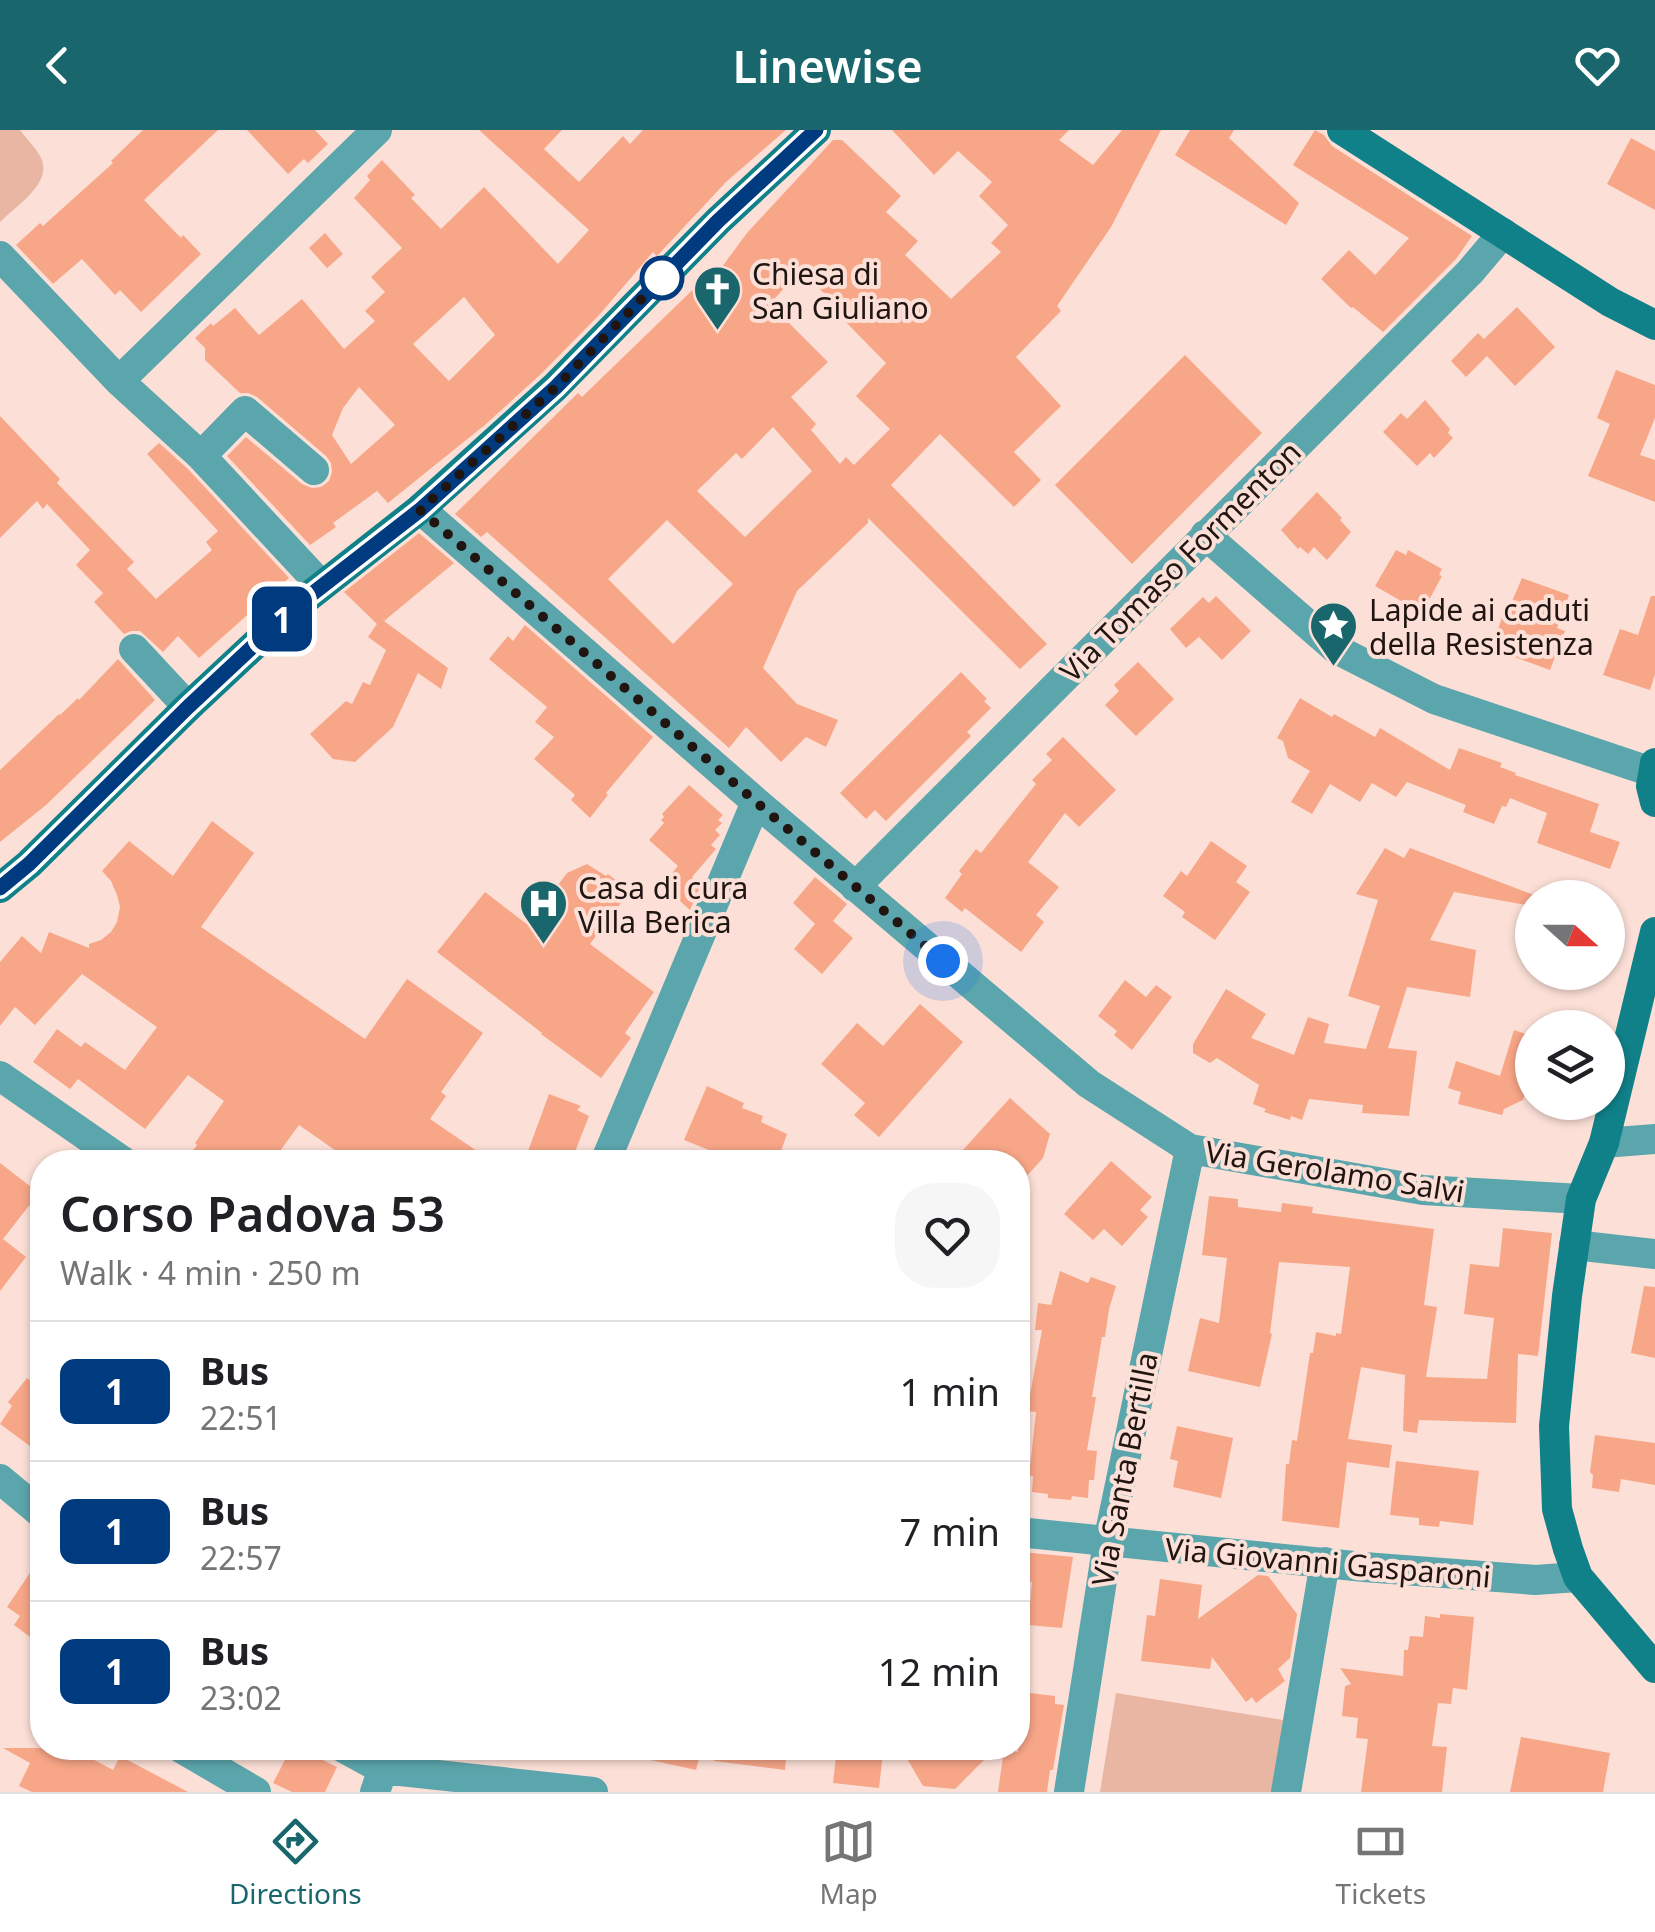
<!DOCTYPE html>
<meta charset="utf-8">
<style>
body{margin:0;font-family:"Noto Sans",sans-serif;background:#f6f6f6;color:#202124;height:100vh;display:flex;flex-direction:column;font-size:38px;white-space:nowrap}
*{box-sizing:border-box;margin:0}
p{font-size:32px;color:#757577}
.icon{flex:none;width:55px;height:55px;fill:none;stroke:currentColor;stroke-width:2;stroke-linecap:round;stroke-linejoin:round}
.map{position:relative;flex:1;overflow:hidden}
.sheet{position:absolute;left:30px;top:1020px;width:1000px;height:610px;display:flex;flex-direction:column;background:#fff;border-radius:40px;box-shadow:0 2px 8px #0004}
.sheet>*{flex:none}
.badge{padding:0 20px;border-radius:15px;font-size:35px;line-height:65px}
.needle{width:65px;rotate:111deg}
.tools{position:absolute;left:1515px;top:750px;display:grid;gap:20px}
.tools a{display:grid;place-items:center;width:110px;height:110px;border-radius:50%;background:#fff;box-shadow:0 2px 8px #0004;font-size:50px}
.you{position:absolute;width:50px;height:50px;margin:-25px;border:8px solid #fff;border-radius:50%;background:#1a73e8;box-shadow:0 0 0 15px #1a73e833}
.map>.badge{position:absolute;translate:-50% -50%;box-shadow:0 0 0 5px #fff}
.round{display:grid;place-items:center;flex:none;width:105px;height:105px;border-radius:40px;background:#f6f6f6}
.head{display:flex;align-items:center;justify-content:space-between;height:170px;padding:0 30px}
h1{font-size:48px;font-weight:600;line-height:75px}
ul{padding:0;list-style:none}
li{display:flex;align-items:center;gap:30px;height:140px;padding:0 30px;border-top:2px solid #e0e0e0}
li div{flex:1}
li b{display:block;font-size:38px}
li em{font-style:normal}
li .badge{min-width:110px;font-weight:700;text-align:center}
header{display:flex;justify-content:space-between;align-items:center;height:130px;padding:0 30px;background:#19676d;color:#fff;font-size:45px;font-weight:600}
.dock{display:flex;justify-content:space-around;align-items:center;height:140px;border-top:2px solid #e0e0e0;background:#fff;font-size:28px;color:#757577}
.dock a{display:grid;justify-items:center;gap:5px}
.dock .selected{color:#19676d}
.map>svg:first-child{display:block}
</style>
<header><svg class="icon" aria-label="back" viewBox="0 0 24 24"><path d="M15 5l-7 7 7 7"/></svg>Linewise<svg class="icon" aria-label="heart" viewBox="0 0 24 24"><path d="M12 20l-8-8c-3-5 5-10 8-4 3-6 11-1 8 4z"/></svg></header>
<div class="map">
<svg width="1655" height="1662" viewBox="0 0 1655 1662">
<rect width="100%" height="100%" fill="#fce0d7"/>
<path fill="#e8b6a3" d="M0,0H20C26,8 35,17 40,26C55,52 16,76 0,92Z
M1116,1563L1283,1590L1272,1662H1100Z"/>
<path fill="#f8a688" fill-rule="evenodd" d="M143,0H218L144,70L181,108L183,105L201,124L141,182L120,160L115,165L82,129L53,154L16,115L40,93L43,96L113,33L111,31Z
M247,0H315L328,14L308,33L304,29L288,44Z
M479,0H562L544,19L579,52L623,6L630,14L643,0H786L726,52L657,126L653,122L600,184L542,243L486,294L388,373L377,361L333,393L336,397L310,415L227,326L246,307L302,354L312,358L321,357L329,351L332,342L331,333L326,326L257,267L248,263H240L205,230V218L195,208L211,193L213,196L235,178L259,205L302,169L344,219L375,191L365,181L385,162L371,147L402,118L354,68L370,50L367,46L382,30L415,65L411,68L441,99L484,57L558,134L589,100ZM464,167L495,205L449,251L413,214ZM359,257L395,295L351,334L332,305L343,278Z
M892,0H1069L1059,10L1093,35L1122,0H1161L1111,97L1057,176L1061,181L1016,227L1061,276L1014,322L1041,350L1014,377L940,304L891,355L1047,514L1020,539L868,388V393L797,461L763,538L797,574L838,590L826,617L806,607L781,632L746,597L729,618L487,402L481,407L455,384L578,263L582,267L709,144L713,149L747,103L833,10H842L901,66L886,82L918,111L905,125L951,169L1001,122L991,113L1008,95L979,66L992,52L958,21L934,45ZM800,140L834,173L831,177L886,233L856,266L890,299L854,335L846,327L840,334L811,300L816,294L791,267L828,232L770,174ZM773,297L812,341L745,407L697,361L736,323L742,329ZM667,390L733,454L673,514L608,449Z
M1190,0H1234L1229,8L1299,73L1286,95L1175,25Z
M1315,0L1324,5L1332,16L1472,106L1456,129L1383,202L1353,177L1351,178L1321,149L1349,120L1375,145L1409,108L1293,35Z
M1631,8L1655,21V80L1607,54Z
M325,103L343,124L327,138L309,118Z
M1517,177L1555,217L1515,256L1487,226L1466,247L1451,231L1478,203L1484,209Z
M1185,225L1262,303L1132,434L1055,355Z
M1616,240L1655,255V288L1640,325L1655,330V372L1588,346L1610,294L1597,288Z
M1425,270L1450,299L1448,303L1453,308L1434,328L1430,323L1417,336L1383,302L1401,283L1407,289Z
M0,286L60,349L57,353L134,432L127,439L156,469L212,420L206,412L218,401L147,324L159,313L188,339L289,448L199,528L178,506L163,522L140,501H131L124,504L94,472L103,463L76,435L90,420L47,374L43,379L37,371L0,408Z
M1317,362L1342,388L1340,390L1351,402L1327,430L1314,417L1308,424L1300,417L1298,419L1281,400Z
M419,403L454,433L384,491L448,538L441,559L418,543L393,597L355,632L333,629L310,604L346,571L352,574L363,552L370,555L386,520L368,507L377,494L344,462Z
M1396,420L1406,425L1408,420L1442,439L1439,445L1442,446L1422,483L1375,456Z
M1522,448L1569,465L1557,498L1565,501L1550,540L1512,526L1515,520L1494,512L1503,484L1506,485Z
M1216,466L1251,501L1222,530L1199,507L1186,518L1170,499L1203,467L1209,473Z
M1651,466H1655V544L1650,560L1603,545L1620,499L1638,505Z
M525,495L653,607L606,663L608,665L590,688L571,670L575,665L534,629L554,607L535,592L547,577L489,529L508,506L513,511Z
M118,529L155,570L46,675L0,712V640L59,584L60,585L78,568L79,570Z
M1138,532L1174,569L1136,606L1105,575L1119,561L1114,555Z
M961,542L987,569L984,571L991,578L967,602L971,606L886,691L875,680L866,689L840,663Z
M1300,568L1332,587L1334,584L1375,607L1380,598L1450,640L1459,618L1502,633L1500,637L1516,643L1515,645L1599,674L1590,702L1620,712L1610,739L1537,713L1547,683L1510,668L1506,677L1502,676L1494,694L1463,682L1466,675L1407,652L1396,667L1372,653L1360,672L1330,654L1312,684L1291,672L1310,641L1288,628L1283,611L1277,608Z
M1063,607L1116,660L1079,697L1065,683L1028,732L1059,757L1036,785L1044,792L1021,822L965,778L962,782L945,768L962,744L959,741L976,719L981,723L1036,654L1032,650L1052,630L1046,624Z
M689,655L723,685L718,690L722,693L715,700L720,705L711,715L716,719L692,747L701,755L690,780L662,755L678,736L649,710L664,693L661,690L664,687L662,684Z
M212,691L254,723L201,797L365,909L407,849L483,903L441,962L446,966L430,989L493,1032H352L299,995L272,1032H184L197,1015L195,1013L224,971L188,945L145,999L78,949L70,959L33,932L57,899L81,917L85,912L125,940L157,897L82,844L35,895L15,877L0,896V832L22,806L41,823L49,802L89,818V814L101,810L111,802L117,792L120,777L117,765L111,751L102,741L129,711L173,746Z
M1211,711L1247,736L1236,752L1250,762L1215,810L1182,787L1185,782L1163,766L1181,741L1187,746Z
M1385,718L1404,728L1410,718L1542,768H1532V776L1454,762L1430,810L1476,820L1470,867L1407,857L1388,918L1417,921L1409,986L1362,983L1363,975L1309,969L1302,990L1291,986L1290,990L1264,982L1266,979L1253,974L1259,955L1217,928L1210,933L1193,923V914L1226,859L1266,884L1251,908L1294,925L1308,887L1329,894L1324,913L1366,919L1380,876L1348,866L1378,770L1356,764Z
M587,734L606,746L608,744L630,761L590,814L654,862L625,903L631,908L601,948L541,904L542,903L437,822L485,762L528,795L567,743Z
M815,747L847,774L833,791L853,808L822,844L794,819L815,794L793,773Z
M1125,850L1146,867L1156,855L1172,867L1132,920L1114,905L1117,901L1098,886Z
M920,874L963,912L879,1007L854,985L865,973L821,934L857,893L883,916Z
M1514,900L1532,906V961L1526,960L1523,970L1504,979L1502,985L1458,974L1461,962L1448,958L1456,931L1500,946Z
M707,956L744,973L742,978L763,986L761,992L787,1004L777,1032L750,1021L746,1032H739L684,1010Z
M549,964L581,976L577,980L589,986L571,1032H524Z
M1010,968L1050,1004L1043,1028L1018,1056V1032H952Z
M1111,1031L1152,1067L1140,1080L1148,1087L1122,1116L1104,1099L1093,1110L1064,1084Z
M0,1033L39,1063L3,1109L26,1127L0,1161Z
M1209,1066L1238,1069V1077L1281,1082L1282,1073L1313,1077L1312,1083L1434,1099L1424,1175L1437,1177L1426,1247L1487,1249L1494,1188L1464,1184L1470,1134L1499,1137L1503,1098L1552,1103L1538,1226L1518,1224L1516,1293L1419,1290L1417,1303L1403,1301L1405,1245L1361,1237L1348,1309L1392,1315L1389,1338L1347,1332L1339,1398L1282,1391L1286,1334H1289L1292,1310L1297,1311L1310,1223H1313L1316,1202L1336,1206V1203L1341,1204L1350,1137L1279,1132L1270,1203L1272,1204L1260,1257L1188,1241L1200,1188L1219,1193L1227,1128L1202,1125Z
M1060,1141L1088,1153L1091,1147L1116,1156L1109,1179L1105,1207H1102L1092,1267H1096L1087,1320L1097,1321L1094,1350H1089L1088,1368L1072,1366L1071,1370L1048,1368V1364L1032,1362L1033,1346H1029L1036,1282L1027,1281L1042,1200H1035L1038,1173L1051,1175Z
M1644,1156L1655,1157V1228L1631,1223Z
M27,1248L42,1260V1325L0,1294L12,1276L8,1272Z
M1177,1296L1233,1308L1221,1368L1173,1357L1178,1331L1170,1329Z
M1595,1305L1655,1313V1355L1621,1349L1619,1362L1592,1358L1593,1345L1590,1342Z
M1396,1331L1479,1341L1473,1395L1440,1391L1439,1397L1419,1395V1388L1390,1385Z
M1022,1422L1073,1427L1062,1498L1028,1495L1032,1452L1019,1451Z
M42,1425V1516L14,1495L20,1486L7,1477Z
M1258,1445L1268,1446L1297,1484L1290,1528L1278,1539L1285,1551L1256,1573L1252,1567L1246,1572L1212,1527L1210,1539L1141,1531L1147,1485L1155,1486L1160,1449L1202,1455L1198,1489Z
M1440,1484L1474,1487L1467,1560L1453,1558L1451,1574L1438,1573L1432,1616L1447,1617L1442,1662H1361L1368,1609L1356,1608L1358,1588L1342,1586L1345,1556L1351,1554L1340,1538L1403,1546L1404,1520H1408L1410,1506L1423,1507L1425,1486L1440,1488Z
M1021,1562L1055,1566V1574L1064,1575L1053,1640H1050L1047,1662H998L1004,1619L1018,1622V1586Z
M1521,1607L1610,1623L1603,1662H1510Z
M3,1618H72L113,1640L120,1626L188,1662H32L19,1656L30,1633Z
M291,1618H298L337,1637L325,1662H292L273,1653Z
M638,1618H702L696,1640L637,1627Z
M715,1618H787L785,1640L714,1631Z
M837,1618H881L880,1622L883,1623L879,1658L833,1653Z
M922,1618H996L955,1659L923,1656L906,1627L921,1629Z"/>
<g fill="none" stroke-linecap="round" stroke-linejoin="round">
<path stroke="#5ba6ac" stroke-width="30" d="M0,126L119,251L201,326L321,455
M119,251L377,0
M201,326L245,281L314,340
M420,379L756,672L1089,954L1190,1019L1423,1060L1581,1069
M1205,405L1336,519L1434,569L1652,642
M134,519L188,577
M855,757L1470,142L1503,103
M0,946L124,1032
M1604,1013L1655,1009
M605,1032L756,672
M1574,1115L1655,1124
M0,1349L42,1384
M1018,1402L1364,1437L1535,1450L1578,1447
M181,1618L256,1662
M344,1618L382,1639L593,1662
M375,1662L390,1618
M1069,1662L1108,1412L1190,1019
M1286,1662L1325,1432"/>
<path stroke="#118189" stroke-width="30" d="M1342,0L1610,172L1655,195
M1655,633L1651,656L1655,672
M0,758L29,734L188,577L294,478L420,379L555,257L718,91L816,0
M1655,802L1604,1013L1581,1069L1567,1166L1554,1296L1557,1379L1568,1419L1578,1447L1655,1538"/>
</g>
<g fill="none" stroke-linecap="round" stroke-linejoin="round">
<defs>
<path id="line" d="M0,758L29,734L188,577L294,478L420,380L556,257L718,91L816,0"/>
</defs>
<use href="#line" stroke="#fff" stroke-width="22"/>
<use href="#line" stroke="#003b80" stroke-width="15"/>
<path stroke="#201511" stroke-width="10" stroke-dasharray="0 18" d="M662,148L664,146L556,257L420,380L756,672L943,831"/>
</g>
<defs>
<symbol id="church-pin" viewBox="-11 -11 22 30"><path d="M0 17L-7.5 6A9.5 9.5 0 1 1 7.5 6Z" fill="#19676d" stroke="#fce0d7"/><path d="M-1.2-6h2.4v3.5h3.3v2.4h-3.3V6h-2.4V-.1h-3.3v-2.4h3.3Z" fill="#fff"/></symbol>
<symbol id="sight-pin" viewBox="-11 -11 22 30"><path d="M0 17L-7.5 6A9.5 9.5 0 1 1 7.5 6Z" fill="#19676d" stroke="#fce0d7"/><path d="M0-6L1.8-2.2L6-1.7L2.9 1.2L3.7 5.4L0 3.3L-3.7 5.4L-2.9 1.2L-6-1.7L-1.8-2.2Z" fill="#fff"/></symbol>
<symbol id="hospital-pin" viewBox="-11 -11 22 30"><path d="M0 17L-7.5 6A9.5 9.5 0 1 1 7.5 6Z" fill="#19676d" stroke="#fce0d7"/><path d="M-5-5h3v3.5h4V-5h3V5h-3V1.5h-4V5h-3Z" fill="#fff"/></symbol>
</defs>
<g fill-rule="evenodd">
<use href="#church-pin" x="690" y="132" width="55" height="75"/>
<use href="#sight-pin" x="1306" y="468" width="55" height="75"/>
<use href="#hospital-pin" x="516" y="746" width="55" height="75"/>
</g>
<circle fill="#fff" stroke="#003b80" stroke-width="5" cx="662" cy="148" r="20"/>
<g text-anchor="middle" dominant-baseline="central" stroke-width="8" stroke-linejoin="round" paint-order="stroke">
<g font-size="30" fill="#201511" stroke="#fce0d7" text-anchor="start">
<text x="752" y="143">Chiesa di<tspan x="752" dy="34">San Giuliano</tspan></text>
<text x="1369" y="479">Lapide ai caduti<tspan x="1369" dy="34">della Resistenza</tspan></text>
<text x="578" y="757">Casa di cura<tspan x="578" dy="34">Villa Berica</tspan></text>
</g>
<g font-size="30" fill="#201511" stroke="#fce0d7">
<text transform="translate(1180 431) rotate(-45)">Via Tomaso Formenton</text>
<text transform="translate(1335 1041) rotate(9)">Via Gerolamo Salvi</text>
<text transform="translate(1124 1339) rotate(-79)">Via Santa Bertilla</text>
<text transform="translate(1328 1432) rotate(5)">Via Giovanni Gasparoni</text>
</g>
</g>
</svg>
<div class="tools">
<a><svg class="needle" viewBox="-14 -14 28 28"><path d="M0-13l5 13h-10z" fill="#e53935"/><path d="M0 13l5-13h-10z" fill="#757577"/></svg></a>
<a><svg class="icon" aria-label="layers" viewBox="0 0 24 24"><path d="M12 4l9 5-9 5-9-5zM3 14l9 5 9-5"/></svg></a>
</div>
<div class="you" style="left:943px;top:831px"></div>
<b class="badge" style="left:282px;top:489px;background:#003b80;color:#fff">1</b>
<section class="sheet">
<div class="head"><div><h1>Corso Padova 53</h1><p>Walk · 4 min · 250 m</p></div><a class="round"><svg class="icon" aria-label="heart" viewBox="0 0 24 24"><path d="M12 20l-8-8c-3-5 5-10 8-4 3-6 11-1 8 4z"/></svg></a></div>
<ul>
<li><span class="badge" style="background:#003b80;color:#fff">1</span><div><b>Bus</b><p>22:51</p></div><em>1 min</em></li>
<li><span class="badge" style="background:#003b80;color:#fff">1</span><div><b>Bus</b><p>22:57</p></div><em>7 min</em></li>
<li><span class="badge" style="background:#003b80;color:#fff">1</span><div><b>Bus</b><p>23:02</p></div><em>12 min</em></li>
</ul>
</section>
</div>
<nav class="dock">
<a class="selected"><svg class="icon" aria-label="directions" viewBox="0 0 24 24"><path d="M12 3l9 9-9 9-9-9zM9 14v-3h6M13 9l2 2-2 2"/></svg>Directions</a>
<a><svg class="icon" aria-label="map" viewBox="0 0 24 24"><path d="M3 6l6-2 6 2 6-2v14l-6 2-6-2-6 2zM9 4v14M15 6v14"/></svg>Map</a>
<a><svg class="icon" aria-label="tickets" viewBox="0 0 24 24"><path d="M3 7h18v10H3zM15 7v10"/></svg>Tickets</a>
</nav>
